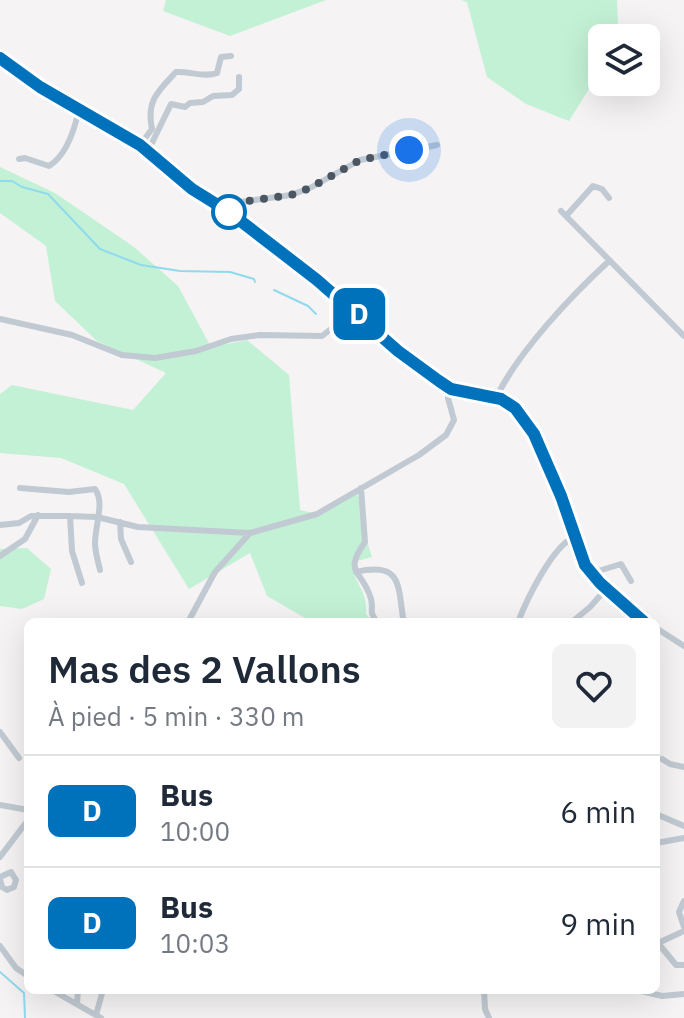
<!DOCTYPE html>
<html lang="fr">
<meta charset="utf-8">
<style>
body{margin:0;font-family:"IBM Plex Sans",sans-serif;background:#f2f2f3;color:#1f2937;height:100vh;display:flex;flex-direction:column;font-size:30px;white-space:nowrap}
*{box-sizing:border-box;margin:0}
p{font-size:26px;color:#747a83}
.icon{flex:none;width:44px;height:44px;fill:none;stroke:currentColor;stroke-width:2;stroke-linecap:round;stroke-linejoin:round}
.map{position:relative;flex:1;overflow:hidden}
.details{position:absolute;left:24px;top:618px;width:636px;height:376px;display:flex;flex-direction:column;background:#fff;border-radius:12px;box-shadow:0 8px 32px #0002}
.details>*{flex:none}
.badge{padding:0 16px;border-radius:12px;font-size:28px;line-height:52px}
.tools{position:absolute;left:588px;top:24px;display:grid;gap:16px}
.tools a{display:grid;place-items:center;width:72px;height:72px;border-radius:12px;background:#fff;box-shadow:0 8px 32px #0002;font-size:40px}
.you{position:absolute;width:40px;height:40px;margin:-20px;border:6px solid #fff;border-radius:50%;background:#1a73e8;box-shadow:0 0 0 12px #1a73e833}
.map>.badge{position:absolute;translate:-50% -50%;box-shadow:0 0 0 4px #fff}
.round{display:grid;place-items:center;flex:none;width:84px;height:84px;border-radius:12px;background:#f2f2f3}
.summary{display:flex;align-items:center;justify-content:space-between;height:136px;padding:0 24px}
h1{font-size:38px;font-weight:600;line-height:60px}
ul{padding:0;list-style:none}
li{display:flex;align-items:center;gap:24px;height:112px;padding:0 24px;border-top:2px solid #e0e1e3}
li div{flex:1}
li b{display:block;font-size:30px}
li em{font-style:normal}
li .badge{min-width:88px;font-weight:700;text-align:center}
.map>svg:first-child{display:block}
</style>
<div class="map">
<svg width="684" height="1018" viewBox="0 0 684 1018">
<rect width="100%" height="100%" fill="#f5f3f3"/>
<path fill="#c3f1d5" d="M166,0H326L230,36L163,11Z
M461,0H617L618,25L613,38H602V68L569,121L526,104L487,77L467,2Z
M0,167L55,193L134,247L178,286L211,347L247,340L289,375L300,510L313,513L357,493L362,505V525L372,557L353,562C352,585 368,587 366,614L373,622H312L267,596L250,553L189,589L124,484L61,458L0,453V394L12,385L133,410L166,373L97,341L55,301L46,246L0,213Z
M27,548L51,569L44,599L22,609L0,606V549Z"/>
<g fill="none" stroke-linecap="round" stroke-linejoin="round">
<path stroke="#90daee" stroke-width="2" d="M0,181H12L22,187L48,194L100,249L141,265L180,271L230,272L254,279L255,282
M274,290L308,306L316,314
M0,972L24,993L25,1018"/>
<path stroke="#c1cad2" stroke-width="6" d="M0,58L40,87L140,145L192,189L229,212L317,280L398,351L444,385L501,399L515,408L534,434L561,496L585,565L600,583L645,622
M140,145L152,129C146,101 158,91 176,72C189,71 205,78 217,73L221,57L231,56
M148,151L171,104L185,107L190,103L203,102L213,96L232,95L239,89V77
M19,159L25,158L49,166C67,155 75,128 79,109
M219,205L291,195L310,188L360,160L437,145
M561,211L684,336
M566,216L593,186L602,189L609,198
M0,319L72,335L122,355L155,358L196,351L231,339L260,335L322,336L354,311
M496,398C518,352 571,296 609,261
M20,488L69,492L95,489C105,502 95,526 95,543C95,552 98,561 100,570
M361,488L365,542C342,574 363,570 371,599C374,611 368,610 377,622
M70,516L72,551L82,583
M120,522L121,539L131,562
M0,525L19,523L31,516H70L97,517L138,527L250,533
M0,556L25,539L38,515
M356,572C400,562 398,582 403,618
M592,573L621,564L631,581
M188,622L215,572L250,533L317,514L419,455L446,435L454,420L448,398L449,388
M518,622C527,599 552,547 574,537
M572,622L590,607L606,589
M656,628L684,646
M0,732L19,758
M662,759L670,764L684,767
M0,805L28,810
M656,814L684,826
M656,843L684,838
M0,857L28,820
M0,877L11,872L16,880L14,887L7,890L2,887L0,879
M684,901L679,912L684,927
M658,943L676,965H684
M656,944L684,931
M0,946L16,968L28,976
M52,990L101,1018
M156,990H163
M484,990L485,1009L489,1018
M637,990L662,996L684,994
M77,1004L78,990
M96,1015L103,990"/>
</g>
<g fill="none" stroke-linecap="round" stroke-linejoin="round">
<defs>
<path id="line" d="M0,58L40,87L140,145L192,189L229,212L317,280L398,351L439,381L451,389L501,399L515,408L534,434L561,496L585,565L600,583L644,622"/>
</defs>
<use href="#line" stroke="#fff" stroke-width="18"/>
<use href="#line" stroke="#0072bc" stroke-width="12"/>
<path stroke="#4a5661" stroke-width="8" stroke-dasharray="0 14.4" d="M229,212L219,205L291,195L310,188L360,160L409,150"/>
</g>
<circle fill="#fff" stroke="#0072bc" stroke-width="4" cx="229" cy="212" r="16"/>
</svg>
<div class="tools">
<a><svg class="icon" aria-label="layers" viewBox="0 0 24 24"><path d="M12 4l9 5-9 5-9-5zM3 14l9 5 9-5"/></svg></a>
</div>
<div class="you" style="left:409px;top:150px"></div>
<b class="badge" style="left:359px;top:314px;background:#0072bc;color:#fff">D</b>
<section class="details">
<div class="summary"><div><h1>Mas des 2 Vallons</h1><p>À pied · 5 min · 330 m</p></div><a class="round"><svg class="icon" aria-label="heart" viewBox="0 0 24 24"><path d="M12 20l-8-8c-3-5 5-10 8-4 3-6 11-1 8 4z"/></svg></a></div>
<ul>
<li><span class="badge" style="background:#0072bc;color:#fff">D</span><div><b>Bus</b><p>10:00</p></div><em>6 min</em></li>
<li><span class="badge" style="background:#0072bc;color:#fff">D</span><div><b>Bus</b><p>10:03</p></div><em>9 min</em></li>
</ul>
</section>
</div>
